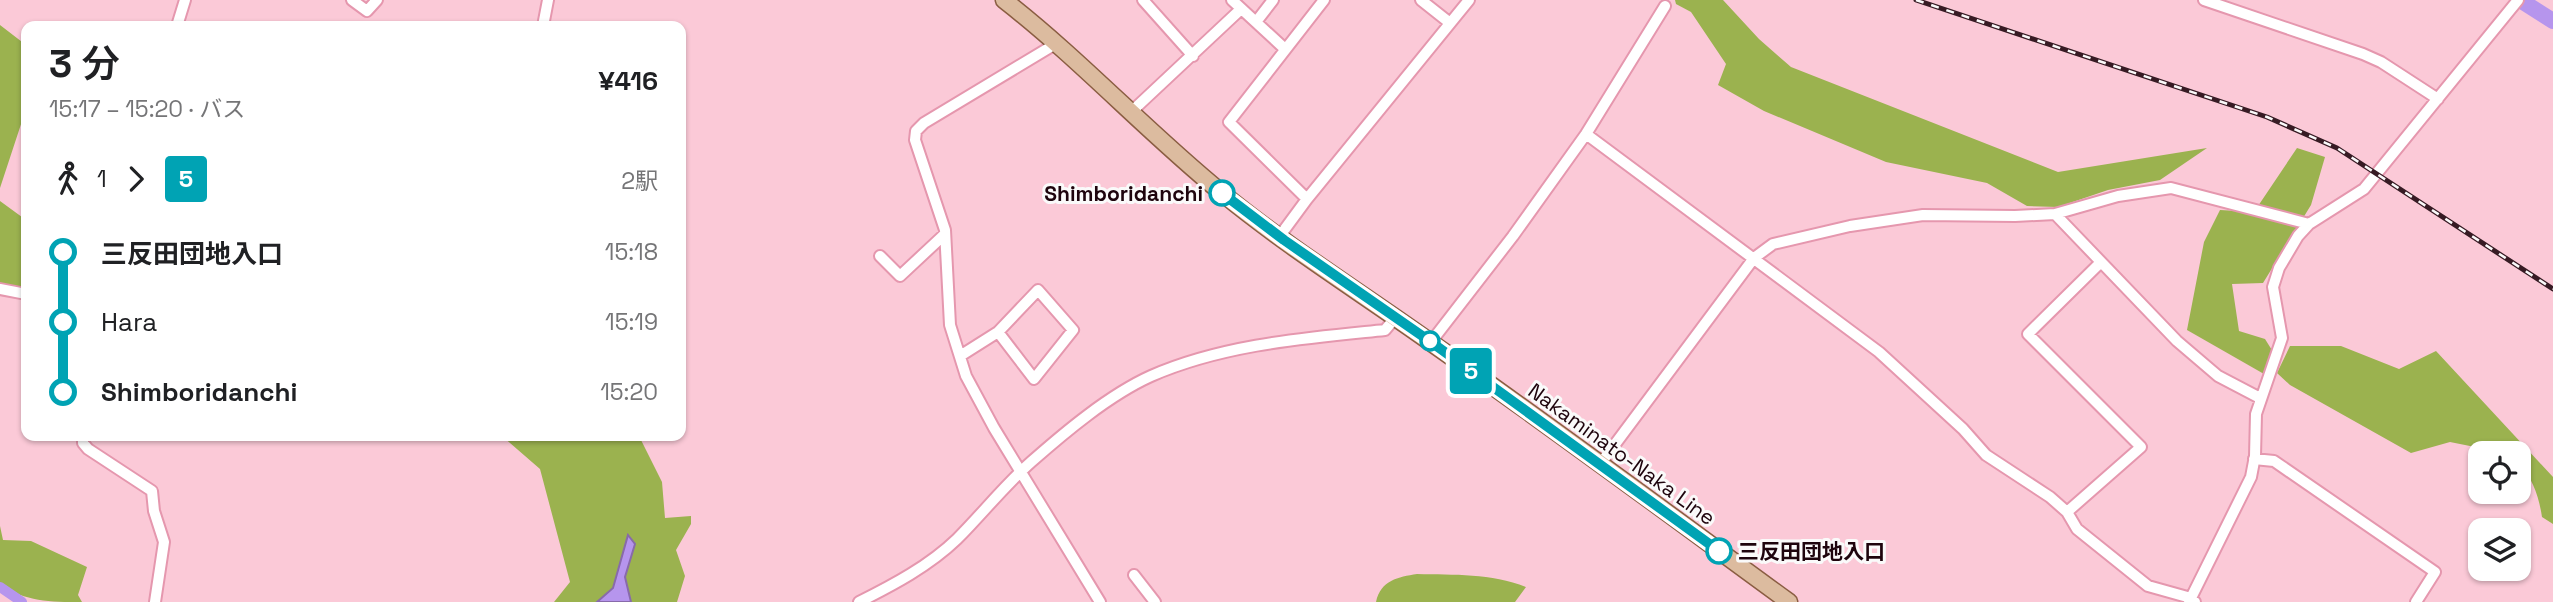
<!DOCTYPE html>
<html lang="ja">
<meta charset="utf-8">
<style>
body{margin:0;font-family:"Space Grotesk","Noto Sans JP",sans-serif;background:#f6f6f6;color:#202124;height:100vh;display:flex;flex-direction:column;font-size:26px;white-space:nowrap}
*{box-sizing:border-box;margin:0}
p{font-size:23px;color:#757577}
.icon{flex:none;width:38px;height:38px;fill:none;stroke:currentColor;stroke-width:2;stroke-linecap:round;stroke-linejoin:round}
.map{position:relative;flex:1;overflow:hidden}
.panel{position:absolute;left:21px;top:21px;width:665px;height:420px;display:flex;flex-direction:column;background:#fff;border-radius:14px;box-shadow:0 2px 5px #0004}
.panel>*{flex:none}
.badge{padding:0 14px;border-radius:5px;font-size:24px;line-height:46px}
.controls{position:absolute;left:2468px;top:441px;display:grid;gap:14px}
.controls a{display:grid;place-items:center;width:63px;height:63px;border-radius:14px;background:#fff;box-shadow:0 2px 5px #0004;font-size:35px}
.map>.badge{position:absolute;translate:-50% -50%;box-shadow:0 0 0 4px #fff}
.legs{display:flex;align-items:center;gap:10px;height:77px;padding:0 28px;font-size:23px}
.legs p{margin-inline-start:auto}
.headline{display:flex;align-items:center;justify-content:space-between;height:119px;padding:0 28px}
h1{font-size:38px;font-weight:600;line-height:52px}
ul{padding:0 28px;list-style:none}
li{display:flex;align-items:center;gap:24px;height:70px;font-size:26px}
li i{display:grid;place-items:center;width:10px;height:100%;margin:0 9px;background:currentColor}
li i::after{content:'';width:18px;height:18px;margin:-9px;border:5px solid;border-radius:50%;background:#fff}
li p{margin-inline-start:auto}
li:first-child i{background:linear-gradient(#0000 50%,currentColor 0)}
li:last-child i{background:linear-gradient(currentColor 50%,#0000 0)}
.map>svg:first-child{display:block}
</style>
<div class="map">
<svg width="2553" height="602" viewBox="0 0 2553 602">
<rect width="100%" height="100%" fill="#fbc9d7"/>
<path fill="#9bb24f" d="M1675,0H1723L1759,39L1791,67L2058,172L2207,148L2160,180L2108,190L2058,207L2027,206L1987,183L1886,162L1764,111L1718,85L1726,64L1691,12L1676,4Z
M0,25L26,45V109L0,188Z
M2297,148L2325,157L2311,205L2263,283L2232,284L2239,331L2265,339L2275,355L2264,374L2187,330L2204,242L2220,210L2254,212Z
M0,201L26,220V290L0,286Z
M2290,346H2341L2399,369L2436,351L2553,477V524L2542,517C2539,497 2533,478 2518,463V453H2505L2450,442L2411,453L2290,385L2277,373Z
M502,436H639L662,482L665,518L691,516V524L676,550L685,576L677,602H554L570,582L540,469Z
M0,526L3,540L31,541L87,567L78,595L82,602C49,602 26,602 0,584Z
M1417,574C1454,575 1491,573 1526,587L1515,602H1376C1381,580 1398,577 1417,574Z"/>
<path fill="#b695ed" stroke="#886aaa" stroke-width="2" d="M628,535L635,544L625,577L631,602H597L613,588Z"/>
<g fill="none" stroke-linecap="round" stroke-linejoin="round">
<path stroke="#b695ed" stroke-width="10" d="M0,587L22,602"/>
<path stroke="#b695ed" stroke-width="16" d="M2520,0L2553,21"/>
<defs>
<path id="street" d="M352,0L367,11L377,0
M1143,0L1193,56
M1232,0L1285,49
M1421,0L1450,23
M2204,0L2363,54L2381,62L2438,99
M1256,22L1273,0
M177,26L185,0
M543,26L548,0
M1057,43L924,123L916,131L915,140L945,230L950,325L966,376L994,428L1100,602
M1130,113L1241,9
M1586,134L1879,352L1963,429L1986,455L2050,497L2067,512L2077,529L2148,586L2191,598L2195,602
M1307,199L1229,122L1324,0
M2055,214L2177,341L2218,376L2260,398
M1279,237L1307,199L1469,0
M880,256L900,276L945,234
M0,289L26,294
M1431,342L1513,236L1586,134L1665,6
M960,356L998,332L1038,290L1073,330L1034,379L998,332
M83,436V443L88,449L152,491L154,511L164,542L155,602
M2254,459L2274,461L2435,572L2416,602
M1601,463L1754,258L1773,244L1850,226L1923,215L2015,216L2055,214L2118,196L2171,188L2309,224
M2067,512L2141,447L2028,334L2100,263
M1134,575L1155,602
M859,602C893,585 929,566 957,539C982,514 1004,486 1031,462C1065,432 1109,395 1151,376C1224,344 1307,338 1385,330L1395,318
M2189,602L2251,477L2255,456L2256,414L2282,338L2273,287L2279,268L2298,236L2309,224L2364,189L2518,0"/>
<path id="primary" d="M1004,0C1081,60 1147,132 1222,193C1289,248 1363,294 1433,344C1553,428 1670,515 1789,602"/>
</defs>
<use href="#street" stroke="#e597ae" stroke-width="14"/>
<use href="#primary" stroke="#8a5d42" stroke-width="19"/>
<use href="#street" stroke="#fff" stroke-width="10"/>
<use href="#primary" stroke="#dcbb9f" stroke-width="16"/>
<defs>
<path id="rail" d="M1916,0L2267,117L2337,148L2553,289"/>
</defs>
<use href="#rail" stroke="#371b24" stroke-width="5"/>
<use href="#rail" stroke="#fafafa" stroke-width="2.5" stroke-dasharray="8" stroke-linecap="butt"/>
</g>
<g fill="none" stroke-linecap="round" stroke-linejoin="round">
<defs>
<path id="line-1" d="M1222,193L1284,240L1431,342L1719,551"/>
</defs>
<use href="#line-1" stroke="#fff" stroke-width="16"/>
<use href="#line-1" stroke="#00a3b4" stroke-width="10"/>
</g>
<g fill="#fff" stroke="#00a3b4" stroke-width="3.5">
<circle cx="1222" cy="193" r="12"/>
<circle cx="1430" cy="341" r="9"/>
<circle cx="1719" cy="551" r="12"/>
</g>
<g text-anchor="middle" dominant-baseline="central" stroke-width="6" stroke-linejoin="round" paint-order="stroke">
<g font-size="21" font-weight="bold" fill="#1e040d" stroke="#fafafa" text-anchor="end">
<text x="1203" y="193">Shimboridanchi</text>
<text x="1738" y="551" text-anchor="start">三反田団地入口</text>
</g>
<g font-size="21" fill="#1e040d" stroke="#fafafa">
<text transform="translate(1622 454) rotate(36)">Nakaminato-Naka Line</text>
</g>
</g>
</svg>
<div class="controls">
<a><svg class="icon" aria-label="locate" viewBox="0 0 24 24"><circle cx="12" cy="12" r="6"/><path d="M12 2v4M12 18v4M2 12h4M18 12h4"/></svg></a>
<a><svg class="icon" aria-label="layers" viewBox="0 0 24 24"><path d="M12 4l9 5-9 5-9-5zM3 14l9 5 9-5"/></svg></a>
</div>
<b class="badge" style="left:1471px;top:371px;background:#00a3b4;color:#fff">5</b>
<section class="panel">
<div class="headline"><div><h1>3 分</h1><p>15:17 – 15:20 · バス</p></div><b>¥416</b></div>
<div class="legs"><svg class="icon" aria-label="walk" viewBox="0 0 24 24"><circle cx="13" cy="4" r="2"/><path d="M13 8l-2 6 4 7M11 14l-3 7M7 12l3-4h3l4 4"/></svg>1<svg class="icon" aria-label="forward" viewBox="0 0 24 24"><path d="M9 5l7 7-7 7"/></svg><b class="badge" style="background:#00a3b4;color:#fff">5</b><p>2駅</p></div>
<ul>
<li><i style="color:#00a3b4"></i><b>三反田団地入口</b><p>15:18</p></li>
<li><i style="color:#00a3b4"></i><span>Hara</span><p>15:19</p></li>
<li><i style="color:#00a3b4"></i><b>Shimboridanchi</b><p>15:20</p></li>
</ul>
</section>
</div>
